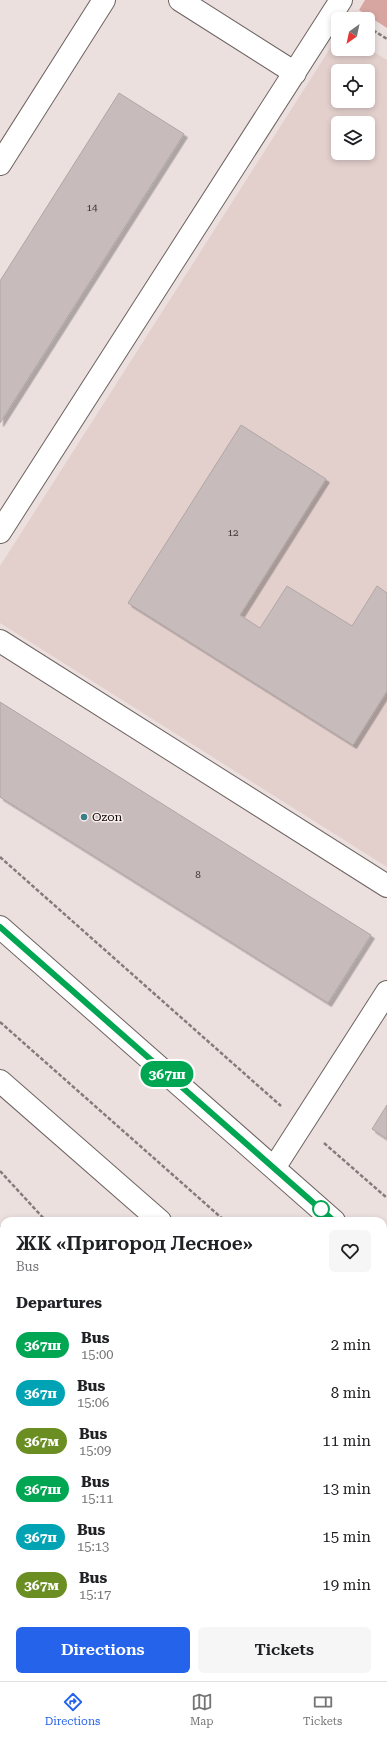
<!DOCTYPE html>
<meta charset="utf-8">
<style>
body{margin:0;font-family:"Roboto Serif",serif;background:#f6f6f6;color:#202124;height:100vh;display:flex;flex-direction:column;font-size:15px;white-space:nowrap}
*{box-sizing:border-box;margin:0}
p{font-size:13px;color:#757577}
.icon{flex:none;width:22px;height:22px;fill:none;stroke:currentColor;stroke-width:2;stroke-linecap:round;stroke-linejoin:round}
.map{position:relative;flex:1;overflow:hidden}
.sheet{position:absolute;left:0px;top:1217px;width:387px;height:464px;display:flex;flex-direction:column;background:#fff;border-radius:12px 12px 0 0;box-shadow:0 2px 6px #0003}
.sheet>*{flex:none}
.badge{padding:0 8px;border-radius:13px;font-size:14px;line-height:26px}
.needle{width:26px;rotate:213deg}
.controls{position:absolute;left:331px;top:12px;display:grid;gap:8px}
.controls a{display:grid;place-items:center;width:44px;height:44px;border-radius:6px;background:#fff;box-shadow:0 2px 6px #0003;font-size:20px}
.map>.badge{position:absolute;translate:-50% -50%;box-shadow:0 0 0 2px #fff}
h2{padding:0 16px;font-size:15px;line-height:36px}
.round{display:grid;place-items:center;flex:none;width:42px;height:42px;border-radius:6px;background:#f6f6f6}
.summary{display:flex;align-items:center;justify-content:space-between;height:68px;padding:0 16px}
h1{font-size:19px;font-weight:600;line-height:30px}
.cta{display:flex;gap:8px;margin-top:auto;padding:8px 16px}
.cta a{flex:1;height:46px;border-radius:6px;background:#2563eb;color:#fff;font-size:16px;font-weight:600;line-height:46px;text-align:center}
.cta a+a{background:#f6f6f6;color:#202124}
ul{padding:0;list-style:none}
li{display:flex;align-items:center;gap:12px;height:48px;padding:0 16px}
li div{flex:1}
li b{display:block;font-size:15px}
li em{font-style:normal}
li .badge{min-width:44px;font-weight:700;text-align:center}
.tabs{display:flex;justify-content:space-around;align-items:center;height:56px;border-top:1px solid #e0e0e0;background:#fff;font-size:11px;color:#757577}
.tabs a{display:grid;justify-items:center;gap:2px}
.tabs .current{color:#2563eb}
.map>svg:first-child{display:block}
</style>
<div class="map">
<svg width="387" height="1681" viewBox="0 0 387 1681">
<defs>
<filter id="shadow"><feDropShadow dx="3.5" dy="3.5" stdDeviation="0" flood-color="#0004"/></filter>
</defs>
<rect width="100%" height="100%" fill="#ece0df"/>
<path fill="#e3d0cd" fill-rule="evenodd" d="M338,36V49L368,48L387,60V867L0,623V566ZM338,71H368V101H338ZM338,123H368V153H338Z"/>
<path fill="#d7a6a0" d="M365,0H387V28L359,10Z"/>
<path fill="#c7bcbb" stroke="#b0a6a4" filter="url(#shadow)" d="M119,93L184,134L0,423V281Z
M241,425L326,479L240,615L260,628L287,586L352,626L377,586L387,593V691L353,745L128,603Z
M0,702L371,935L328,1003L0,797Z
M387,1105V1139L372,1129Z
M4,1354V1431L0,1435V1358H1Z
M383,1653L387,1655V1681H282L276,1677H383Z"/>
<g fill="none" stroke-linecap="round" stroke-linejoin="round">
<defs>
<path id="minor" d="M180,0L295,73
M0,164L104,0
M0,532L341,0
M0,641L387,886
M0,927L334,1221
M0,1081L160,1221
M274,1168L387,992
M0,1238L4,1242
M383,1263L387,1267
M383,1416L387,1419
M0,1566L4,1560
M383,1574L387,1577
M174,1677L175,1681"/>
</defs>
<use href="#minor" stroke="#6d6362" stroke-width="24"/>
<path stroke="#837c7b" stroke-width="2.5" stroke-dasharray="4 2" stroke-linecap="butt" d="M368,27L387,39
M0,857L281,1106
M0,1022L225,1221
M324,1143L387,1198
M0,1171L46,1221
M383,1361L387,1365
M383,1500L387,1505
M103,1681L106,1677"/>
<use href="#minor" stroke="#fff" stroke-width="22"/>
</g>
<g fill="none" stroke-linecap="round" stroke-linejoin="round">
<defs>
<path id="line" d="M0,927L334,1221"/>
</defs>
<use href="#line" stroke="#fff" stroke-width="9"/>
<use href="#line" stroke="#00a651" stroke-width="6"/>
</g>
<circle fill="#387f88" stroke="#f9eeec" stroke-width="1.5" cx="84" cy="817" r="4"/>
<circle fill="#fff" stroke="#00a651" stroke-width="2" cx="321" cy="1209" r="8"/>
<g text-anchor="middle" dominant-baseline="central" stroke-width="3" stroke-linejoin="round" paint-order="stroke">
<g font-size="10" fill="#3c3736">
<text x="92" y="207">14</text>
<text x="233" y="532">12</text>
<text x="198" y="874">8</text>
</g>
<g font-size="12" fill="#0e0b0a" stroke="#f9eeec" text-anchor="start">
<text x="92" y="817">Ozon</text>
</g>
</g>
</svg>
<div class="controls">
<a><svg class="needle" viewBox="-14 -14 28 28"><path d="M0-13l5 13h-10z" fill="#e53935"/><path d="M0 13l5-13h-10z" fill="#757577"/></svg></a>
<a><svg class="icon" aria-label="locate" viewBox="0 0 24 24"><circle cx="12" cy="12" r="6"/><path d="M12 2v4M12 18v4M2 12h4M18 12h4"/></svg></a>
<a><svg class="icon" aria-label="layers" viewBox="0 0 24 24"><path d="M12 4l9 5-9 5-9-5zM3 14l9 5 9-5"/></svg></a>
</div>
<b class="badge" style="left:167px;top:1074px;background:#00a651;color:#fff">367ш</b>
<section class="sheet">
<div class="summary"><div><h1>ЖК «Пригород Лесное»</h1><p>Bus</p></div><a class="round"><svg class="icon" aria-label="heart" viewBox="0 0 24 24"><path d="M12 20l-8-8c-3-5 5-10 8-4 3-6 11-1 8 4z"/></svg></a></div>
<h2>Departures</h2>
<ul>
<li><span class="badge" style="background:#00a651;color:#fff">367ш</span><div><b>Bus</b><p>15:00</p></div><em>2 min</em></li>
<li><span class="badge" style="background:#00a3b4;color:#fff">367п</span><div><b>Bus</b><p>15:06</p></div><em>8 min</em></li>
<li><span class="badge" style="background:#6b8e23;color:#fff">367м</span><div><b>Bus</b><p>15:09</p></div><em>11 min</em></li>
<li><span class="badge" style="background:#00a651;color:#fff">367ш</span><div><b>Bus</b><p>15:11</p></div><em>13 min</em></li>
<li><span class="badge" style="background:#00a3b4;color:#fff">367п</span><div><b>Bus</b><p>15:13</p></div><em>15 min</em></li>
<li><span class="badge" style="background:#6b8e23;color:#fff">367м</span><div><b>Bus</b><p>15:17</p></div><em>19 min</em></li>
</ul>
<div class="cta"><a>Directions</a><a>Tickets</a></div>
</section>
</div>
<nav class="tabs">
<a class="current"><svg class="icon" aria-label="directions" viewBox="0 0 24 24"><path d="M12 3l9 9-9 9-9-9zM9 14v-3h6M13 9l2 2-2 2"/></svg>Directions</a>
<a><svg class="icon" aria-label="map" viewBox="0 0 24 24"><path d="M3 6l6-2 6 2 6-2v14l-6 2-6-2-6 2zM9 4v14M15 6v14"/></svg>Map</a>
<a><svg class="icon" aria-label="tickets" viewBox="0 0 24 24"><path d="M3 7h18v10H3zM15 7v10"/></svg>Tickets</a>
</nav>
